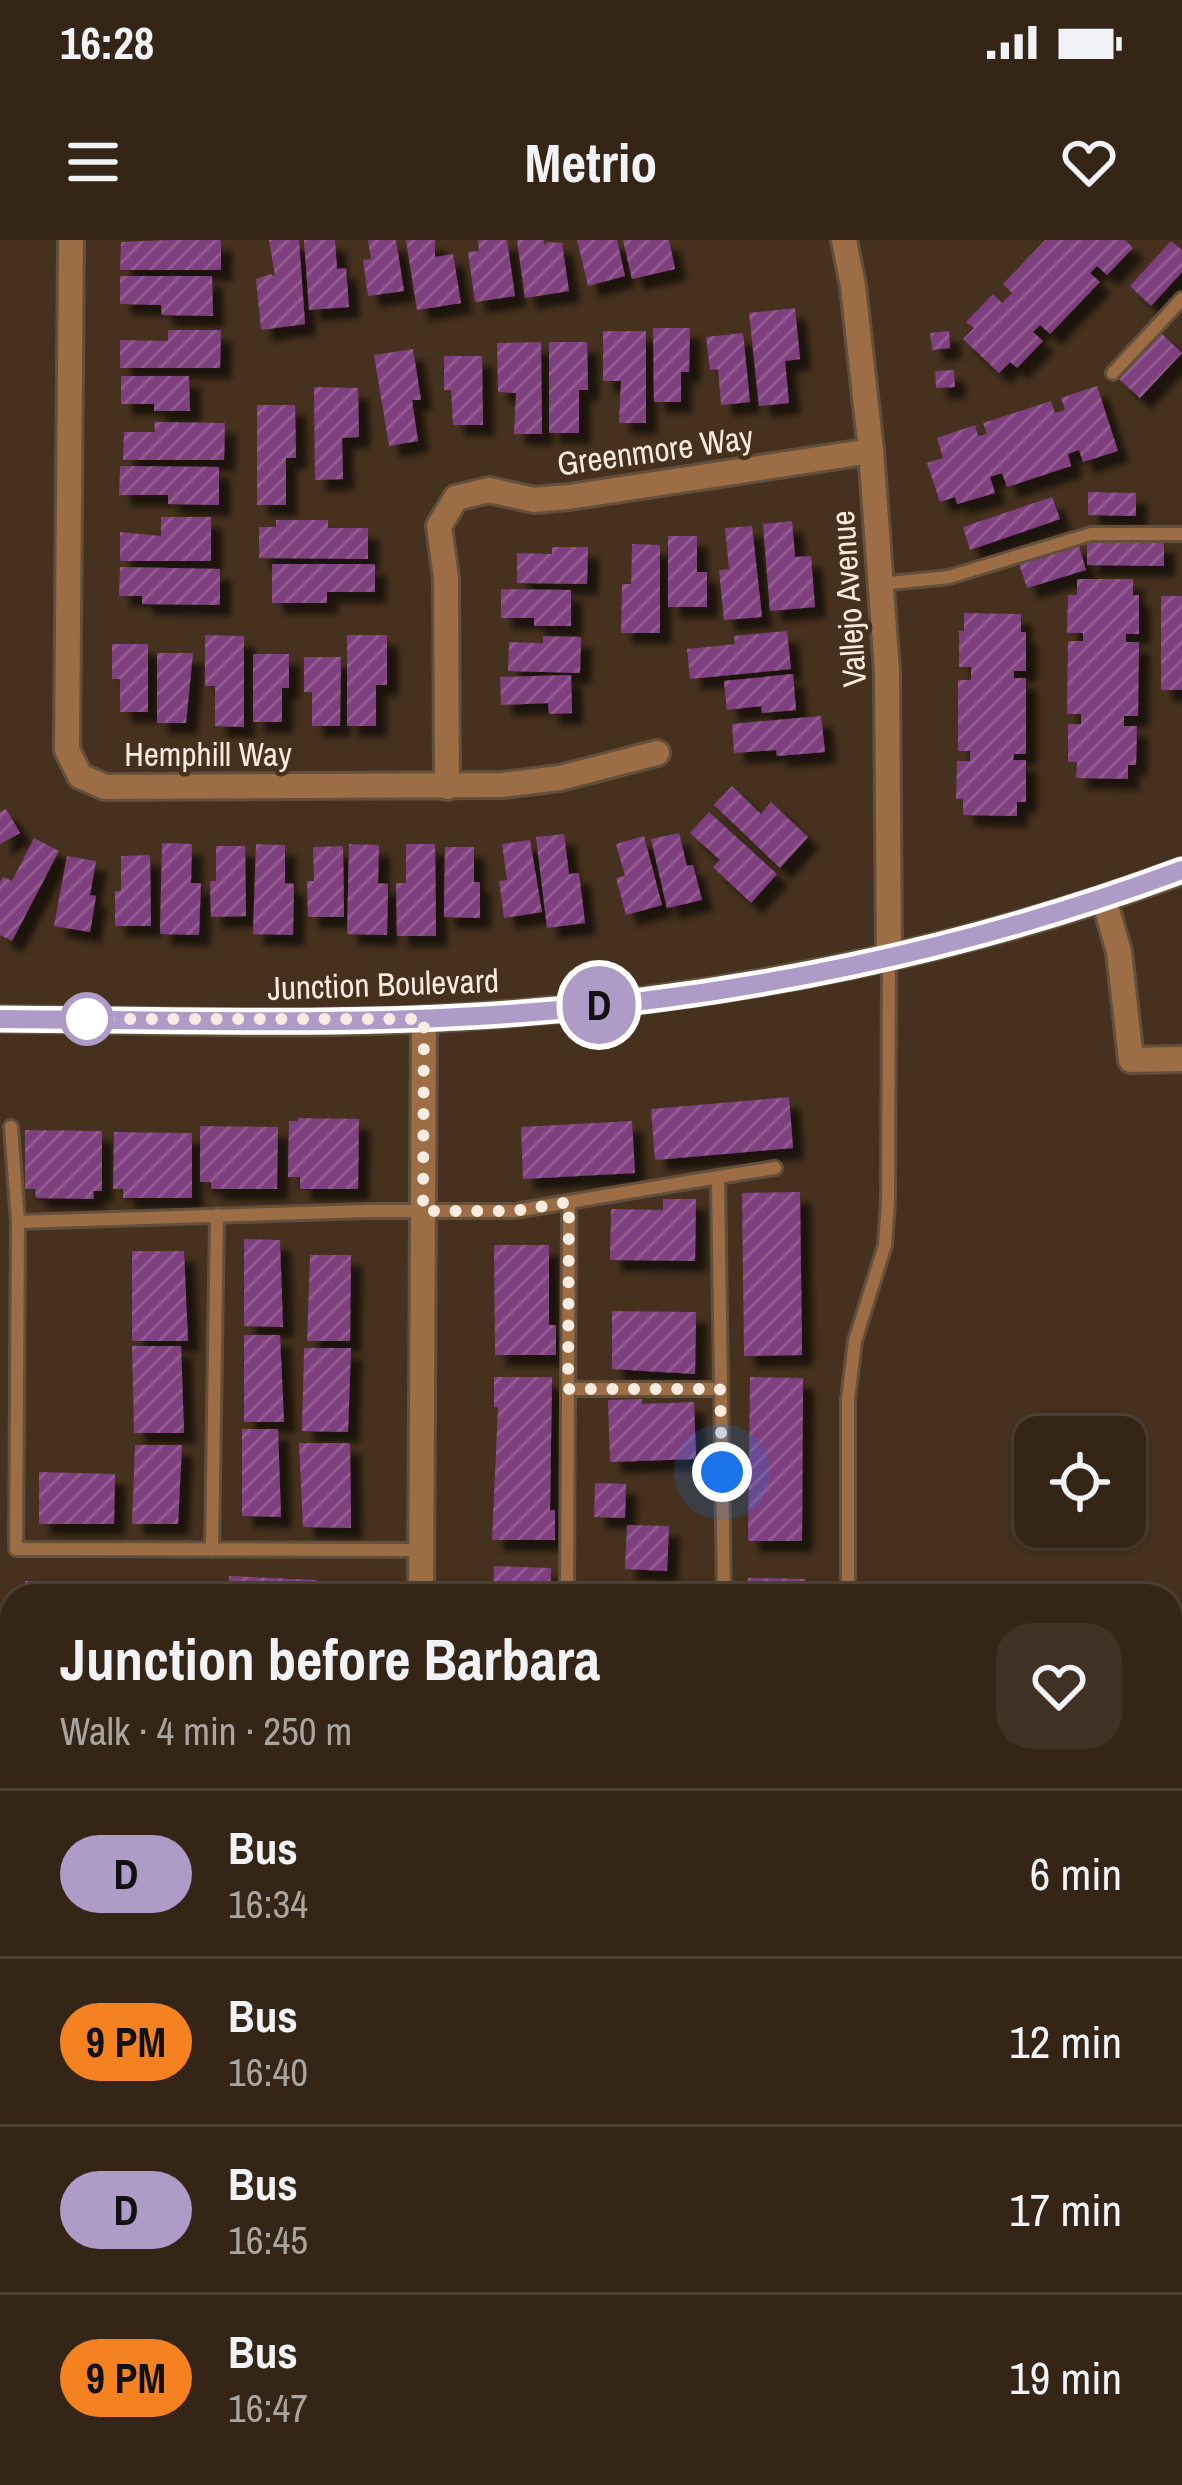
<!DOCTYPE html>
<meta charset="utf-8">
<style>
body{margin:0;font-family:"Archivo Narrow",sans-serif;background:#3f3123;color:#f1f3f6;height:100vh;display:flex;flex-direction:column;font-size:45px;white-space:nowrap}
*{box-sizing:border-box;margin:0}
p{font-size:39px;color:#a9a5a1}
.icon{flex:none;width:66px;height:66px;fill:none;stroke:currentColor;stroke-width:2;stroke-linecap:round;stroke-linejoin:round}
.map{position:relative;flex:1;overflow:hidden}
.drawer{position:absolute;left:0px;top:1344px;width:1182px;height:903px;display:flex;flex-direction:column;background:#342516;border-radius:36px 36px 0 0;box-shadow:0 3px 9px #0004,0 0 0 3px #4e4235}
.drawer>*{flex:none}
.badge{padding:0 24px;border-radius:39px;font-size:42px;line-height:78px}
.buttons{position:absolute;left:1014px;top:1176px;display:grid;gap:24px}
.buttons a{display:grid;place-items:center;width:132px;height:132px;border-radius:24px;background:#342516;box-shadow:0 3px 9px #0004,0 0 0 3px #4e4235;font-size:60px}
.you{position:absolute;width:60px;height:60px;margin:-30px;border:9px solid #fff;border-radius:50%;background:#1a73e8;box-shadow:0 0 0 18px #1a73e833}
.map>.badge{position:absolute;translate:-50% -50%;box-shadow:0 0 0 6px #fff}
.round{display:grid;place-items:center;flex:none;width:126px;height:126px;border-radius:36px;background:#3f3123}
.head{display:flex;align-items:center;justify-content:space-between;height:204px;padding:0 60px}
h1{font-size:57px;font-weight:800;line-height:90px}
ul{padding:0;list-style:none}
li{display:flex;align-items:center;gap:36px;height:168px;padding:0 60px;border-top:3px solid #4e4235}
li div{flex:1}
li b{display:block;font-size:45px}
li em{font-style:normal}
li .badge{min-width:132px;font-weight:700;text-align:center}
.status{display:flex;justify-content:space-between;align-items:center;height:84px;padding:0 60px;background:#342516;direction:ltr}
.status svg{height:33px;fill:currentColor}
header{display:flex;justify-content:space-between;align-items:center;height:156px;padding:0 60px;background:#342516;font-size:54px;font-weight:800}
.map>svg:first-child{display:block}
</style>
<div class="status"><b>16:28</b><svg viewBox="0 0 49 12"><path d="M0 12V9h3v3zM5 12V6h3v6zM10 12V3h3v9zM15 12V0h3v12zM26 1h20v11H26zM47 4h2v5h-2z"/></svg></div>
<header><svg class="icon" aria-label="menu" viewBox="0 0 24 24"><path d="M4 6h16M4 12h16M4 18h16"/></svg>Metrio<svg class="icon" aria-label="heart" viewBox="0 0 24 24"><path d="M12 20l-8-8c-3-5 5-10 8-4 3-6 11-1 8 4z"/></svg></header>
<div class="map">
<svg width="1182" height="2245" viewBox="0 0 1182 2245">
<defs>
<pattern id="building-hatch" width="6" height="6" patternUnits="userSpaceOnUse" patternTransform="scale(3)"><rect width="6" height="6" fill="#7f3f7f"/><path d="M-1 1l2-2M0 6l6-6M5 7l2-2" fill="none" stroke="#925b91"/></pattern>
<filter id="shadow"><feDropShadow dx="11" dy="11" stdDeviation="3" flood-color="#0009"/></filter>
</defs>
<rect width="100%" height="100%" fill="#45311d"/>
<path fill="url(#building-hatch)" filter="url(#shadow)" d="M168,0H221V30H120L121,2Z
M269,0H299L305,84L261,90L256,39L270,34L275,36Z
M304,0H335L337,29L346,28L349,67L309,70Z
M368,0H396L404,51L368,56L363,20L371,19Z
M406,0H435V17L453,14L461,63L417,70Z
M478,0H507L515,56L475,62L468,12L479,11Z
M517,0H544L545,6L547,2L562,3L569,51L525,58Z
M577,0H617L625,36L588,46Z
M623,0H669L675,29L632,39Z
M1045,0H1125L1133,8L1107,35L1097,26L1090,33L1100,42L1050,94L1040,85L1033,92L1043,101L1017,128L1010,122L999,133L963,99L974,88L966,82L993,54L1002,63L1012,53L1003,44Z
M1171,1L1182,10V32L1151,66L1130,46Z
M120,36H212L213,76L162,75L161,65L120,64Z
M795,68L800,119L785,121L789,163L759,166L749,73Z
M653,88H690L689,132H681V162H654Z
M168,90H221L220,128H120V100L168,101Z
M603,91H646V183H619L621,141H603Z
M949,91L950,108L932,110L930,93Z
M743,93L750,162L721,165L718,129L710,130L706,97Z
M1161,93L1182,113L1140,158L1119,139Z
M541,102L542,194H514L516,153L498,152L497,103Z
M549,102H587L588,150H579V193H549Z
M413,109L421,160H412L418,201L389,206L374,115Z
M444,116H482L483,185H453L451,150H444Z
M954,130L955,147L936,148L935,131Z
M121,136H189L190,171H154V164H121Z
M1097,146L1118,211L1083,222L1079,210L1068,214L1071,226L1007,247L1002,233L990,237L995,253L957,264L955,257L940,262L927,223L943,218L937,198L975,185L978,196L987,194L983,183L1051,161L1055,173L1065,170L1061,158Z
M314,147L358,148L359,197L342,198L343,239L315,240Z
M257,165H295L296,218H286V265H257Z
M154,182L225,183L224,220H123L124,192H155Z
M120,226L219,227V265L168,264V255H119Z
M1088,252L1136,253V276L1088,275Z
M1052,257L1060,279L970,310L963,287Z
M161,277H211V321H120V292L161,296Z
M276,280H328V288H368V319L259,318V287H276Z
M792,281L795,317L811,316L815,367L770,371L763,284Z
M752,286L762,377L724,380L719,330L729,329L725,288Z
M668,296H697V332H707V367H668Z
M1087,301L1164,302V326L1087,325Z
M1078,303L1086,330L1027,348L1018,321Z
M632,304L660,305V393H621L622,344H631Z
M552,307H588L587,344L517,343V313L552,314Z
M272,324H375V352H327V363H272Z
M120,327L220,329V365L142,364V356H119Z
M1077,339H1133V355H1139V394H1126V402H1139L1138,476H1124V486H1137L1136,525H1128V539L1076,538L1077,522H1068V484H1081V474H1067L1068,401H1083V393H1067L1068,355H1077Z
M501,349L571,350V386H534V378H501Z
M1161,356H1182V450H1161Z
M964,373L1021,374V392H1026V431H1014V438H1026V514H1014L1013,520H1026V562H1017V576L963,575V559H956L957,521H970V511H958V440H971V427H959V391H964Z
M787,391L791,429L690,439L687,409L735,404L734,396Z
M205,395L244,396V487L215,486V446H205Z
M347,395H387V445H376V486H347Z
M543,396L581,397L580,433L508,431L509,402L543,403Z
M112,404H148V472H120V439H112Z
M157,413H193L186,483H157Z
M253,414H289V448H282V482H253Z
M304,417H341L340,486H312V452H304Z
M793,434L796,470L762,473L761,466L727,470L724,441Z
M571,435L572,473L549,474L548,463L501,465L500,437Z
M821,476L825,512L777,516L776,510L734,513L732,484Z
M732,546L761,574L771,562L808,597L780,628L714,565Z
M6,569L20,593L0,604V572Z
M709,572L777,634L751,663L713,627L720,620L690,593Z
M679,593L687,626L693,625L702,660L667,668L651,599Z
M564,594L569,634L579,633L585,683L547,688L536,597Z
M644,596L662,665L626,675L616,638L625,636L616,604Z
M34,598L59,611L12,701L0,695V642L3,637L12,641Z
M530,600L542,672L504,678L499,641L507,640L502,604Z
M162,603L192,604L191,643H201L199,695L160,694Z
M256,604L285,605V643L294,644L293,695L253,694Z
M349,604L379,605L378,643L388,644L387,695L347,694Z
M406,604H435L436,696H397L396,643H406Z
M216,606H245L246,676L211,677L210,641H216Z
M343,606L344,677H308L307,641H314L313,607Z
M445,607H474V642H480V678L444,677Z
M150,615L151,686H115V651H121V616Z
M67,616L96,621L90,655L96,656L90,692L54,686Z
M789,857L793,908L655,920L651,869Z
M298,878L359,879L358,949H300V937H288L289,881H298Z
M632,881L635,933L523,939L521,887Z
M200,886L278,887L277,949H211V942H200Z
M25,890L102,891V951H93L94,959L36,958L35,949H25Z
M114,892L192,893V958H123V949H113Z
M800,952L802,1115L744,1116L742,953Z
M663,959H696L695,1021L610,1020L611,969L663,970Z
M244,999L280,1000L283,1087L244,1086Z
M494,1005H549V1085H556V1115H495Z
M132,1011H184L188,1101H132Z
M310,1015H351L350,1101H307Z
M612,1071L696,1072L695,1134L612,1129Z
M244,1095H280L284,1182H244Z
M132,1106H181L184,1193H134Z
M304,1108H351L348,1192L302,1191Z
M494,1137H552L550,1270H555V1300H492L498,1167H494Z
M750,1137L803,1138L802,1301H748Z
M642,1159V1164L694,1162L696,1219L610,1222L608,1160Z
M242,1189H278L281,1277L242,1276Z
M299,1203H350L351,1288L303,1287Z
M135,1205H182L178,1284H132Z
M39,1232L115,1234L114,1284H39Z
M595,1243L626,1244L625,1278L594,1277Z
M627,1285L669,1286L667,1331L625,1329Z
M494,1326L551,1328L550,1356H493Z
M229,1336L316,1340V1347L359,1348V1356H229Z
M748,1338L805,1339V1356H747Z
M25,1341L109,1342V1356H25Z
M125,1342L204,1346V1356H125Z
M0,1441H12V1508L0,1507Z
M0,1669H12V1724L0,1723Z
M12,1794V1864H0V1795Z
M7,2235H56L55,2245H7Z
M89,2235H132V2245H89Z
M596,2235H629V2245H596Z"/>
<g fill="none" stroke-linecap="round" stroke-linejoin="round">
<defs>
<path id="service" d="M1113,133L1182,59
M881,344L949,337L1091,294H1182
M11,887L18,982
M718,937L775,928
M568,1149H720
M212,1310L217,975
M420,1310L16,1309L18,982L368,971H515L718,937L724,1356
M567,1356L569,962
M848,1356V1159L855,1101L885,1005L888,962L889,715
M1170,1562H1182
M1170,2123H1182
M904,2235L910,2245
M1010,2235L1017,2245"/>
<path id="minor" d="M71,0L67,510L80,536L105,547L502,545L560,538L657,513
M844,0L853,46L871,211L887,431L889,715
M447,547L446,338L439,286L456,258L489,250L534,260L569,257L871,211
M1104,659L1119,712L1131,820L1182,819
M421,1356L424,779
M0,1582H12
M9,2132V1937"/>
<path id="secondary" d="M0,779C142,780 285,786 427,779C684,766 941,720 1182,631"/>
</defs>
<use href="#service" stroke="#624f3c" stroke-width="18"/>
<use href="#minor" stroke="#624f3c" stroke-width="30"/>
<use href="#secondary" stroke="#624f3c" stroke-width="30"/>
<use href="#service" stroke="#9d6d45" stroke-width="12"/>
<use href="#minor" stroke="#9d6d45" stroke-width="24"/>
<use href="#secondary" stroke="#d68a46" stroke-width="24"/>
</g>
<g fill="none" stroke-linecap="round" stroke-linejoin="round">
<defs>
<path id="line" d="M0,779C169,780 340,786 509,774C737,758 968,710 1182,630"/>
</defs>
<use href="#line" stroke="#fff" stroke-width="27"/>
<use href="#line" stroke="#af9bc8" stroke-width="18"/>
<path stroke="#f8ebdf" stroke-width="12" stroke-dasharray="0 21.6" d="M87,779H424L423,971H515L569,962L568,1149H720L722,1232"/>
</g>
<circle fill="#fff" stroke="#af9bc8" stroke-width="6" cx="87" cy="779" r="24"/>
<g text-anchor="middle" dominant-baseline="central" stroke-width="9" stroke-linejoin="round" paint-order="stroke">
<g font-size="33" fill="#f8ebdf" stroke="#45311d">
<text transform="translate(655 210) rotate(-8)">Greenmore Way</text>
<text transform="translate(848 359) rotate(-94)">Vallejo Avenue</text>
<text x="208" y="514">Hemphill Way</text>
<text transform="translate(383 744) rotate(-2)">Junction Boulevard</text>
</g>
</g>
</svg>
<div class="buttons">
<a><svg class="icon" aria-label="locate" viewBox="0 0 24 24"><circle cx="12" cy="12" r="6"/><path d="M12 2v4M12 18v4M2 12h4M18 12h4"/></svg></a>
</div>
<div class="you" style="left:722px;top:1232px"></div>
<b class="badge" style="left:599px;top:765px;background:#af9bc8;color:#111">D</b>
<section class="drawer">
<div class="head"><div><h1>Junction before Barbara</h1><p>Walk · 4 min · 250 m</p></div><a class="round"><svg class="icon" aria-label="heart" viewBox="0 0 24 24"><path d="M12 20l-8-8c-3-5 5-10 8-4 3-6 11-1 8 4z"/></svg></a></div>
<ul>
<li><span class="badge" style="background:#af9bc8;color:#111">D</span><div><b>Bus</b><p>16:34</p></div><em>6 min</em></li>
<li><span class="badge" style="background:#f58220;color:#111">9 PM</span><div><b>Bus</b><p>16:40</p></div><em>12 min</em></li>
<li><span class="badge" style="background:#af9bc8;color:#111">D</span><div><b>Bus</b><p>16:45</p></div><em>17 min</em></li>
<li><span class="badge" style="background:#f58220;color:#111">9 PM</span><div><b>Bus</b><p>16:47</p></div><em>19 min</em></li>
</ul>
</section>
</div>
